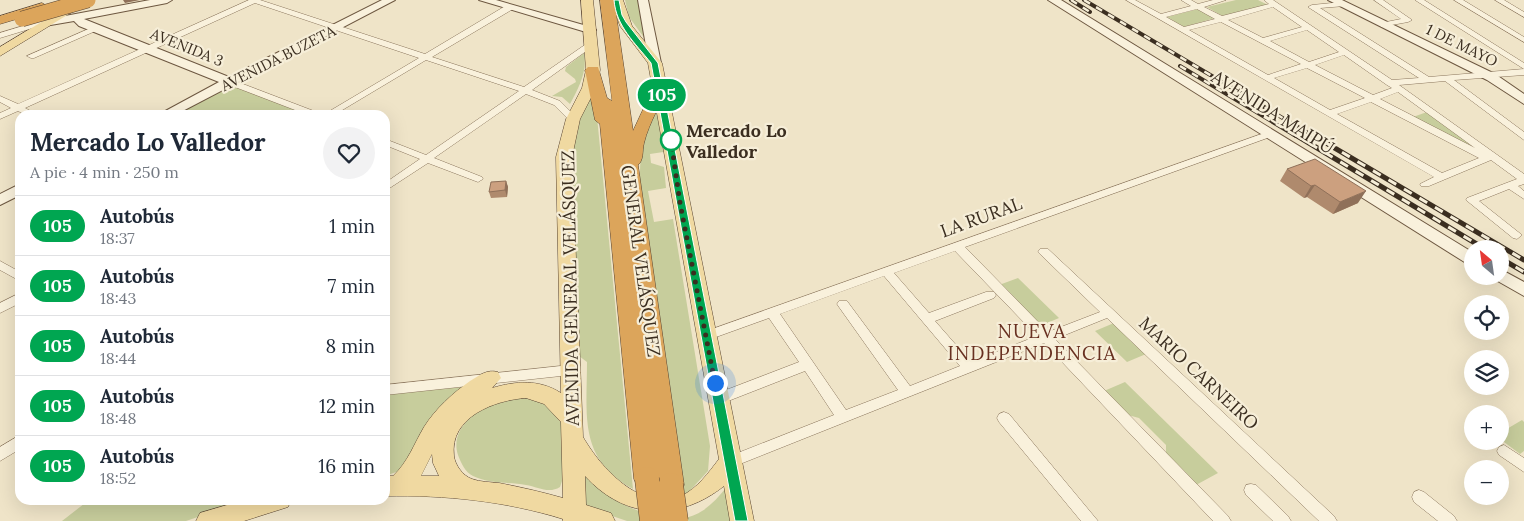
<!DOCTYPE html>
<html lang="es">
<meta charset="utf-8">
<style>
body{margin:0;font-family:Lora,serif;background:#f2f2f3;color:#1f2937;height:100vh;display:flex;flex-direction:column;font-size:19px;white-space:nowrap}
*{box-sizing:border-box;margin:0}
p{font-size:16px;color:#747a83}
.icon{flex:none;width:28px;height:28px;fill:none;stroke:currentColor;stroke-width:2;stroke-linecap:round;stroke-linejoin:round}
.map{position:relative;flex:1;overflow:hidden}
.details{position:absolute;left:15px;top:110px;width:375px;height:395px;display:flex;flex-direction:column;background:#fff;border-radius:15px;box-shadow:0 5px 20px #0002}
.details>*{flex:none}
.badge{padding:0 10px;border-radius:16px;font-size:18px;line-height:32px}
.needle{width:32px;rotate:331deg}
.controls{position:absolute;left:1464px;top:240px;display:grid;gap:10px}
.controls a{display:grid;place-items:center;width:45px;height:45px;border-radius:50%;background:#fff;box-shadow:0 5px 20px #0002;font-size:25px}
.you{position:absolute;width:25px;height:25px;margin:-12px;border:4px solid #fff;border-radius:50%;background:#1a73e8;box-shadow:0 0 0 8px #1a73e833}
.map>.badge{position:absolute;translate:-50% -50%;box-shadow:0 0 0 2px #fff}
.round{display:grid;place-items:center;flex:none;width:52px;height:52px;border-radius:26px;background:#f2f2f3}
.headline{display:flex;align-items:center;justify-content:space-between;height:85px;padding:0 15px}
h1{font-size:24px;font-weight:700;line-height:38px}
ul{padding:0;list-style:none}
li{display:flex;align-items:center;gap:15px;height:60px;padding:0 15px;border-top:1px solid #e0e1e3}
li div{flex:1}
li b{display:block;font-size:19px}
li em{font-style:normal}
li .badge{min-width:55px;font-weight:700;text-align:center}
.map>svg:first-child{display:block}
</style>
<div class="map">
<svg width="1524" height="521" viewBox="0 0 1524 521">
<rect width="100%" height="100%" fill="#efe4c8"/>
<path fill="#c7cd9c" d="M625,0H639L648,43L629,17Z
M1236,0H1258L1268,5L1224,17L1207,7Z
M1198,9L1215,18L1184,27L1167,17Z
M584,53C588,71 578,89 570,104L562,97L552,96L576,82L575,79L565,71L566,67Z
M231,86H234L310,115H173Z
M593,86L595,96L633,489C578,459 587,416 587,362L579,356L571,137L577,136L578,127L573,126Z
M660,102L670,151L650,154L651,163L664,167L666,188L648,191L654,222L673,219L710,446L708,471L684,497L640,187C640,146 641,138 660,102Z
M1427,112L1482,153L1413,117Z
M1018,278L1059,318L1040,326L999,285Z
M1114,323L1146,354L1127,362L1095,331Z
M1125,382L1218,473L1196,485L1166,454V445L1139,418L1128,415L1104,391Z
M462,387L399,471L385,476V394Z
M535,397L558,413L564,430L562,481L560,487C549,494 538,487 526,485C510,482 489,484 473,476C465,472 461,463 458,455C449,428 479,407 501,399C510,396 525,398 535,397Z
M1522,420L1524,422V451L1520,454L1500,439V433Z
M583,470C601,499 649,521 683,518C702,516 715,501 726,488L732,521H627L583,506Z
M89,500H248L186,521H62Z"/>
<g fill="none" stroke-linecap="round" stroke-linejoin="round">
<defs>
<path id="street" d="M249,0H260L425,54L507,5H513V9L432,57L524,87L589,42L596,44L532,90L560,101L576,117V121H570L554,105L526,94L434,158L482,177L483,179L478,182L428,163L385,191V183L420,159L385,145V139L426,155L519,91L426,60L334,115H323L419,58L255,3L25,108L38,115H26L18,111L0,119V113L11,108L0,102V96L18,104Z
M1126,0H1135L1161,14L1191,6L1181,0H1191L1198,4L1213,0H1226L1204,7L1222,16L1269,4L1264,0H1273L1392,80L1419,78L1308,7L1312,5L1342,2L1346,4L1345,6L1320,8L1429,77L1524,69L1415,0H1424L1524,63V75L1454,80L1524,132V140L1445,81L1399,85L1524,174V184L1518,186L1524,191V199L1509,189L1479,201L1522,235L1517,239L1513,238L1466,200L1467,198L1517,179L1491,160L1429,186H1421L1420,184L1434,177ZM1273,7L1302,27L1263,38L1228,20ZM1197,9L1215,19L1184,27L1166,17ZM1221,22L1301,64L1268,75L1189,30ZM1307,30L1339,52L1309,62L1270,41ZM1344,55L1387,85L1392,88L1373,95L1315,65ZM1307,68L1365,98L1330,110L1274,78ZM1398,92L1475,148L1380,99ZM1371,102L1479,158L1442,173L1337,114Z
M1374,0H1383L1412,20L1408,22L1381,27V23L1401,19Z
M1454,0H1463L1524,37V42Z
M1495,0H1504L1524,12V17Z
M33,23L37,25L36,27L0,38V33Z
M93,27L100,29L34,58H31L27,56Z
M230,79L319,113L321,115H308L227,84L226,82Z
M1270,131L1273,132V136L965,247L1048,332L1100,312L1038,252L1040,249H1048L1334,516L1337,521H1319L1107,318L1055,339L1228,516L1231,521H1213L1044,343L735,466L730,468L725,466L723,462L725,458L834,415L805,371L723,403L718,404L713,403L711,399L713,395L799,362L769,318L705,341L701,339L699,336L701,333ZM955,251L1037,336L971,362L935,321L994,298L996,295L994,292H986L929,313L894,273ZM884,276L960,366L910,386L847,301H839L837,304L839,307L898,390L846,410L780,314Z
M0,261L20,272V281L0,270Z
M20,293V303L0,313V303Z
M570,365L575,366L576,370L575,374L570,375L385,395V385Z
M1004,412L1009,414L1098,521H1081L999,422L997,418L999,414Z
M20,435V449L0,461V447Z
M1504,445L1524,458V472L1499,455L1497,451L1499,447Z
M1251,484L1256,485L1288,516L1291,521H1273L1246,495L1244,490L1246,485Z
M1419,490L1424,492L1454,516L1457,521H1438L1414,502L1412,497L1414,492Z"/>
<path id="secondary" d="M150,0H172L167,3L84,19L229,77L382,0H395L175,115H158L219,82L79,26L74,21L33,28L27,25L33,22Z
M479,0H496L594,28L596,30L594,32H586Z
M638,0H648L661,63L659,66L655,67L649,63Z
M1048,0H1061L1472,252V264L1466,263Z
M1328,0H1342L1495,74L1524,94V104L1487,80Z
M20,184V195L0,205V194Z
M1500,269L1524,282V296L1494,279L1492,276H1500Z"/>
<path id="primary" d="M78,0L84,4L82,6L0,56V47Z
M581,0H593L600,70L596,88L580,119L572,157L583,437C601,468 640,512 681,496C697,489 709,472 719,459L648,63L620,26L611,0H623L632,26L662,63L754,521H730L724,486C680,521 626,521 585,476L586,505L611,513L615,521H563V519C505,501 446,495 385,496V476H393C408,462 414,444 424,427C436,408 453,393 470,381C480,375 487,369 498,372L501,378L492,388C516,381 539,379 561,393L556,157L566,119L582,88L586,70ZM526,398L544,404L561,422L563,498C542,492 520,487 499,483C490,482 480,482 472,479C463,476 455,465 454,456C449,417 495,400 526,398ZM432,454L433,463L439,476H421Z
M244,500H291L288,507L244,521H196L200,513Z"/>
<path id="highway" d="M600,0H614L633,131L647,101L654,80L659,78L667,83C662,104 649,122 644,143C642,151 644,160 638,165L684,485L680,493L671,496L662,493L658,483L656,487L647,490L638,487L634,479L600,124L595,120L585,70L588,67H598L607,98L612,101Z
M42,3L49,7L47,10L0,24V16Z"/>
</defs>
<use href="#street" stroke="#8b765d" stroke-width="1"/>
<use href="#secondary" stroke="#6d5740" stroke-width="2"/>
<use href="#primary" stroke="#594431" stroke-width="1"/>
<use href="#highway" stroke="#594431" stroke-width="1"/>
<use href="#street" fill="#f9f1dc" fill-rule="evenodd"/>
<use href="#secondary" fill="#f9f1dc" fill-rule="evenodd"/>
<use href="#primary" fill="#f0d9a1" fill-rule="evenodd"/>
<use href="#highway" fill="#dca55b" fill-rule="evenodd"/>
<defs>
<path id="rail-far1" d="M1071,0L1090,12
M1084,0L1313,136
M1180,66L1296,136"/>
<path id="rail" d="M1294,134L1485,249
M1311,134L1524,260
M1500,258L1524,272"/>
</defs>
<use href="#rail-far1" stroke="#3b2e20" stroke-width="4"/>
<use href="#rail" stroke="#3b2e20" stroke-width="5"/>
<use href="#rail-far1" stroke="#f6eed8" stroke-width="2.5" stroke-dasharray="7" stroke-linecap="butt"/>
<use href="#rail" stroke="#f6eed8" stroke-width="3" stroke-dasharray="9" stroke-linecap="butt"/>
<defs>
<path id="highway-bridge-far1" d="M22,19L88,0"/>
<path id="highway-bridge" d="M647,479L652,521
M671,485L676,521"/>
</defs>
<use href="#highway-bridge-far1" stroke="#594431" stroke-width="16" stroke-linecap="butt"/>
<use href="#highway-bridge" stroke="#594431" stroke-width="25" stroke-linecap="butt"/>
<use href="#highway-bridge-far1" stroke="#dca55b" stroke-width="15"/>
<use href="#highway-bridge" stroke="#dca55b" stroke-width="24"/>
</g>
<path fill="#af8a6d" d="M1287,169L1358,203L1333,214L1307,197L1304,198L1280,181Z
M506,181L508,187L507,197L491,198L489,192Z"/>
<path fill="#8f7059" d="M123,0H140L125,3Z
M506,181L508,187L507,197L505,190Z
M1315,185L1307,197L1304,198L1311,186Z
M1366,191L1358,203L1333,214L1340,202Z"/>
<path fill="#cca07f" stroke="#8f7059" d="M1315,159L1366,191L1340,202L1315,185L1311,186L1287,169Z
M506,181L505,190L489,192L491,182Z"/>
<path fill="#00a651" stroke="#fff" d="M614,0H619L622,15L626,22L658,63L748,521H735L651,63C635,43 616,26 614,0Z"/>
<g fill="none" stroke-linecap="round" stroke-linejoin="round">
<path stroke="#3b2e20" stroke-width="5" stroke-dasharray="0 9" d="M671,140L680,203L715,383"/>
</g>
<circle fill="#fff" stroke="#00a651" stroke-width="2.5" cx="671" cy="140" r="10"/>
<g text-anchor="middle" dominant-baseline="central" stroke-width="4.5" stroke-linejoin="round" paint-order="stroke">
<g font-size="15" fill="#3b2e20" stroke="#f6eed8">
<text transform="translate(1462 45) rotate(26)">1 DE MAYO</text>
<text transform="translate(187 47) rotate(22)">AVENIDA 3</text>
<text transform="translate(278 58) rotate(-27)">AVENIDA BUZETA</text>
</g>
<g font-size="18" fill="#3b2e20" stroke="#f6eed8">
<text transform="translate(1273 112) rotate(32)">AVENIDA MAIPÚ</text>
<text transform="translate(981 217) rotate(-20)">LA RURAL</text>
<text transform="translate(641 261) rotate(82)">GENERAL VELÁSQUEZ</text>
<text transform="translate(570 288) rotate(-91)">AVENIDA GENERAL VELÁSQUEZ</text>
<text transform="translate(1199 373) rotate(43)">MARIO CARNEIRO</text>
</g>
<g font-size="18" font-weight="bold" fill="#3b2e20" stroke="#f6eed8" text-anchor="start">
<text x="686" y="130">Mercado Lo<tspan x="686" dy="21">Valledor</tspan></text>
</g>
<g font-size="19" letter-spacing="1" fill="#683020" stroke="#f6eed8">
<text x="1032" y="331">NUEVA<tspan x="1032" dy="22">INDEPENDENCIA</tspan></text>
</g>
</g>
</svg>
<div class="controls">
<a><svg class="needle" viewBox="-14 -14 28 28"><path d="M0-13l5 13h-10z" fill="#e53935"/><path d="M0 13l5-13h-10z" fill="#747a83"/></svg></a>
<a><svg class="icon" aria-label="locate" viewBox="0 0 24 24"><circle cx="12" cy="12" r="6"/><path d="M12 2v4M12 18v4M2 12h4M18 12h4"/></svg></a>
<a><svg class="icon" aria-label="layers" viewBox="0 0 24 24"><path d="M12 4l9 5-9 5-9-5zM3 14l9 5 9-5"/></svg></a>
<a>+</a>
<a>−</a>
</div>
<div class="you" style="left:715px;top:383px"></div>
<b class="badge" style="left:662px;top:95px;background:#00a651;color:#fff">105</b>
<section class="details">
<div class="headline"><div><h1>Mercado Lo Valledor</h1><p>A pie · 4 min · 250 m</p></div><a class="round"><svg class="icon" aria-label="heart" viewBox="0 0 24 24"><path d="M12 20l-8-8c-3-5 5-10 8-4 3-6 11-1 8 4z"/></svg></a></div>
<ul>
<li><span class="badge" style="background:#00a651;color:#fff">105</span><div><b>Autobús</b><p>18:37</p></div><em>1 min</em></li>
<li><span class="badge" style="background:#00a651;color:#fff">105</span><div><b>Autobús</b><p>18:43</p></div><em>7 min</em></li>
<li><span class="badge" style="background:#00a651;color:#fff">105</span><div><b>Autobús</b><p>18:44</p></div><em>8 min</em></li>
<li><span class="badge" style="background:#00a651;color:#fff">105</span><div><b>Autobús</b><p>18:48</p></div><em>12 min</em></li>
<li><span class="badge" style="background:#00a651;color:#fff">105</span><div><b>Autobús</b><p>18:52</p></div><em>16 min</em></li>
</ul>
</section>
</div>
